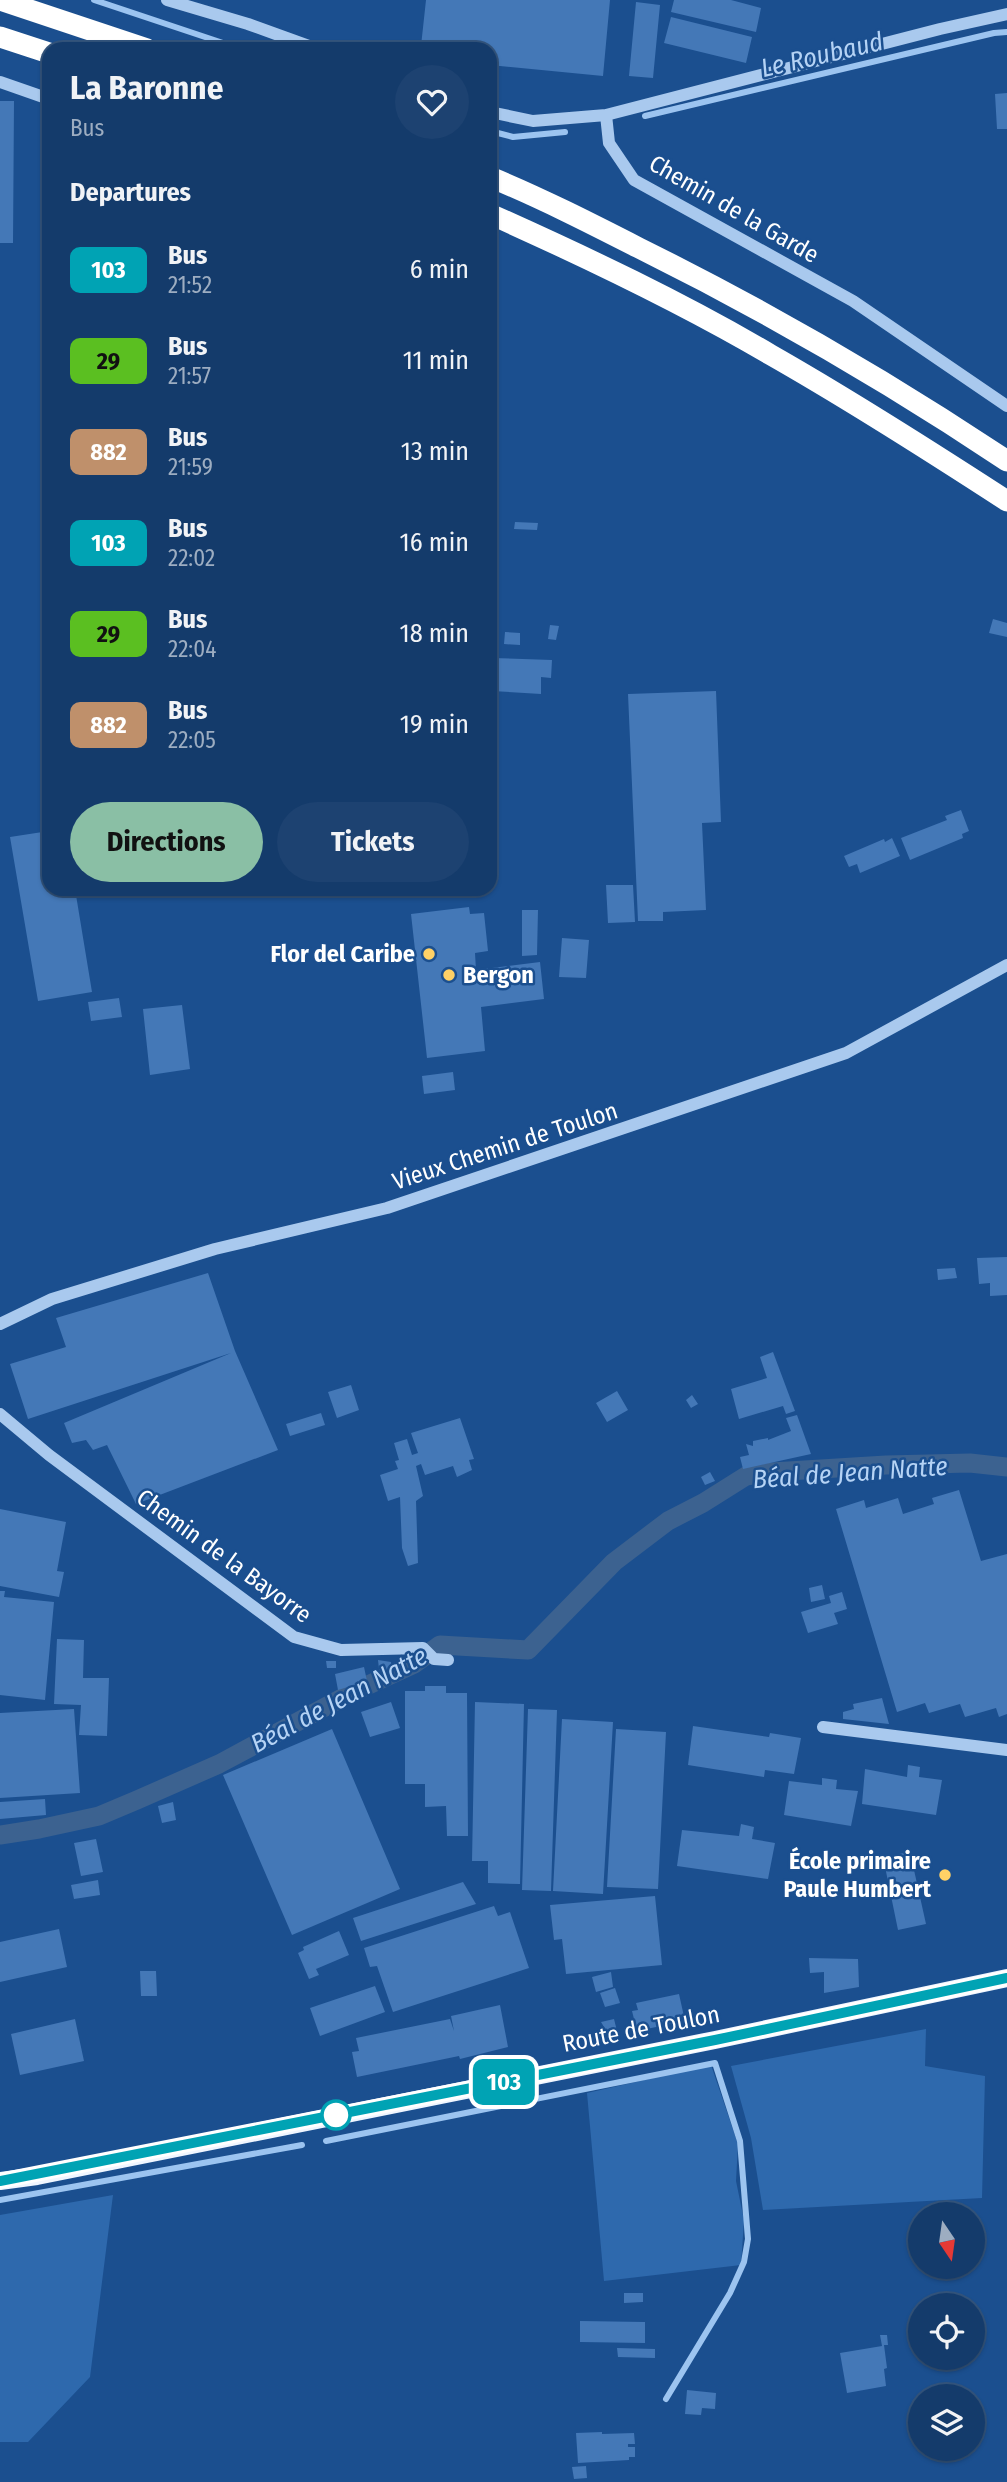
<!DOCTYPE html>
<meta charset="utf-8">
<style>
body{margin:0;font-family:"Fira Sans Condensed",sans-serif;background:#1d4271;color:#f1f3f6;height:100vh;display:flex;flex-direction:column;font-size:26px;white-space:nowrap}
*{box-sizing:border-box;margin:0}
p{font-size:23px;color:#9dadc1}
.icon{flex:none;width:38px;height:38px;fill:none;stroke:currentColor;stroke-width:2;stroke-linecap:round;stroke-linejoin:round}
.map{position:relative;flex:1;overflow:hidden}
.panel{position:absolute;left:42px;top:42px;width:455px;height:854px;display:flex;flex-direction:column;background:#143b6b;border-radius:21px;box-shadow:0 2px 5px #0004,0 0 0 2px #33557e}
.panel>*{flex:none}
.badge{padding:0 14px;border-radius:10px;font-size:24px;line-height:46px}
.needle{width:46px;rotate:167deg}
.tools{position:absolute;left:908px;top:2202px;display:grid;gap:14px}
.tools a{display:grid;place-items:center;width:77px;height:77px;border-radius:50%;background:#143b6b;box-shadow:0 2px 5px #0004,0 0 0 2px #33557e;font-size:35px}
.map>.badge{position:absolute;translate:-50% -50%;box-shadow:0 0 0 4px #fff}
h2{padding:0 28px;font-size:26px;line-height:63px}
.round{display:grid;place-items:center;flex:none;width:74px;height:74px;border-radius:37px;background:#1d4271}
.headline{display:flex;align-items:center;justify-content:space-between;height:119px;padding:0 28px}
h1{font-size:33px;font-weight:700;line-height:52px}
.button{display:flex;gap:14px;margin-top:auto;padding:14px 28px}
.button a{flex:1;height:80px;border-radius:42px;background:#8abfa5;color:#111;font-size:28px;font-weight:700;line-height:80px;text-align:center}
.button a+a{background:#1d4271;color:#f1f3f6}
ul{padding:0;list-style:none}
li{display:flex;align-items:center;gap:21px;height:91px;padding:0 28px}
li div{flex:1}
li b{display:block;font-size:26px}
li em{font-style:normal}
li .badge{min-width:77px;font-weight:700;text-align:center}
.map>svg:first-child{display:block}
</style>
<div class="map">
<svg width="1007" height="2482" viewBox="0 0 1007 2482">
<rect width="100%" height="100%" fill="#1b4f8f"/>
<path fill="#2e69ad" d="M926,2029L925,2066L985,2076L982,2198L763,2210L751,2138L731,2066Z
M711,2065L738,2144L736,2181L744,2220L741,2265L604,2281L587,2093Z
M113,2195L90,2377L28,2442H0V2215Z"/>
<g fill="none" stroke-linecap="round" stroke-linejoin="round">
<path stroke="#9cc4f0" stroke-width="6" d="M94,0L241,49
M645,116L994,33L1007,32
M490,131L513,137L565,132
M326,2141L715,2063L740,2141L748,2239L744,2262L730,2293L666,2399
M0,2200L302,2145"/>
<path stroke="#3c6290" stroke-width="19" d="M0,1835L39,1829L99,1816L137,1800L219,1764L353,1692L414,1664L440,1645L528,1650L614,1562L668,1521L703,1503L746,1476L772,1472L886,1465L970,1463L1007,1467"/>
</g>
<path fill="#4478b7" d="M426,0H610L603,76L490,65V49H446L421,46Z
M674,0H731L761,8L756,32L671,12Z
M636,2L660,5L653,78L629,76Z
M671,17L752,37L746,63L664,43Z
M1007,93V129H997L995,94Z
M0,101H14L13,243H0Z
M515,522L538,523L537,530L514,529Z
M993,619L1007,623V637L989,633Z
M550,625L559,626L556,640L548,639Z
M505,632L520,633V645L504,644Z
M492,658L552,660L551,678L541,677V694L492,691Z
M716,691L721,822L702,823L706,910L663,912V921H638L628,694Z
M961,810L969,831L962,834L963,838L910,860L901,838L947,820L945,816Z
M49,831V889H75L92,992L38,1001L10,837Z
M892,838L900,856L860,873L857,864L849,867L844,856L884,839L885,842Z
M606,885H633L635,922L608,923Z
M469,907L470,914L484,913L488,951L475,953L476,970L540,962L544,999L481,1007L485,1051L427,1058L411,914Z
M522,910H538L537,955L522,956Z
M562,938L589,940L586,978L559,977Z
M119,998L122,1017L91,1021L88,1002Z
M182,1005L190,1069L150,1075L143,1009Z
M453,1072L455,1090L424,1094L422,1076Z
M1007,1257V1295L990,1296V1283L979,1284L977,1258Z
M955,1268L957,1278L938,1280L937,1269Z
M208,1273L235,1351L278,1450L136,1504L107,1445L93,1450L86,1440L72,1443L64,1423L231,1353L28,1419L10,1364L66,1347L56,1318Z
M773,1352L795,1411L786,1414L783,1406L739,1419L731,1389L767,1378L760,1357Z
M351,1385L359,1410L337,1418L328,1392Z
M617,1391L628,1410L607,1422L596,1403Z
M692,1395L698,1404L691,1408L686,1400Z
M321,1413L325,1425L290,1436L286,1424Z
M797,1415L811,1454L743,1469L740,1457L749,1455L746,1444L753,1446V1441L768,1438V1440L791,1431L786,1418Z
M460,1418L474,1459L469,1460L472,1470L457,1477L453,1466L425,1475L421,1464L416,1466L423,1496L416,1501L418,1563L408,1566L402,1548L400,1497L388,1501L380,1475L398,1469L395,1461L399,1460L394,1443L407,1439L412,1455L418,1453L411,1433Z
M710,1472L715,1481L705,1485L701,1477Z
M959,1490L981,1561L1007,1554V1714L999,1717L996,1708L965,1717L960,1704L929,1713L925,1703L897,1712L836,1509L864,1500L866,1508L898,1498L903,1514L934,1504L932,1498Z
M0,1509L66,1522L57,1571L64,1572L59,1597L0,1586Z
M822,1585L825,1599L811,1602L809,1588Z
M0,1591H5L4,1597L54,1602L45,1700L0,1695Z
M842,1592L847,1609L834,1613L838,1624L808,1633L801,1612L831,1603L829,1596Z
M57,1639L84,1640L83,1678H109L107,1736L79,1735L81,1705L54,1704Z
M378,1660L391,1662L392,1672L380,1678Z
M326,1661H336V1668H327Z
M364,1667L367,1681L338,1690L335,1674Z
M425,1686H446V1693H467L468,1836H447L446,1806L425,1807V1784H405V1691H425Z
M882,1698L889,1724L843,1719V1712L854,1709L853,1704Z
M391,1702L400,1728L370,1737L361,1712Z
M475,1702L524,1704L520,1884L488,1883V1861H472Z
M74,1709L80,1793L0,1798V1713Z
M528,1709L557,1710L551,1891L522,1890Z
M562,1719L613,1722L603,1894L553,1891Z
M693,1726L769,1737L770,1733L801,1738L794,1774L765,1770L764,1777L688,1765Z
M332,1729L400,1889L292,1935L223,1775Z
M616,1729L666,1732L658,1889L607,1887Z
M908,1765L920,1767L919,1777L942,1780L936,1815L862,1804L865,1769L907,1777Z
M822,1778L837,1780L836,1789L858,1791L851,1826L784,1815L789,1781L822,1785Z
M45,1799L46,1815L0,1819V1802Z
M173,1802L176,1820L162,1823L158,1806Z
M741,1824L754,1827L752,1839L775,1843L768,1879L677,1866L682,1830L739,1836Z
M96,1839L103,1872L81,1876L74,1843Z
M910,1852L926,1924L898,1930L883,1857Z
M98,1880L100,1895L74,1899L71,1885Z
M463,1882L476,1904L361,1941L353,1918Z
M655,1896L662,1965L566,1974L562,1939L554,1940L550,1905Z
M494,1906L498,1916L510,1912L529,1968L393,2012L377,1966L370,1967L364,1948Z
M59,1929L67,1967L0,1982V1942Z
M339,1931L349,1955L316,1969L319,1975L309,1979L298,1953L304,1950L303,1947Z
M809,1958L858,1959L859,1987L824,1993V1972L810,1973Z
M140,1971H156L157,1996H141Z
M611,1972L613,1987L596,1992L592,1977Z
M375,1986L385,2012L320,2036L310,2008Z
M615,1988L620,2003L605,2007L600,1993Z
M679,1994L685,2021L637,2031L632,2011L638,2010L636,2003Z
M500,2005L508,2047L460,2059L459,2056L357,2077L352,2052L359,2051L356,2038L450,2019L454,2031L451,2016Z
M75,2019L84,2061L20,2075L11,2034Z
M614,2019L618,2035L610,2037L601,2022Z
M624,2293H643V2302L624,2303Z
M580,2321L645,2322V2343L580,2342Z
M880,2335H887L888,2345H884L887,2368L884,2369L886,2386L847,2393L840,2353L882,2346Z
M617,2348L655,2349V2358L618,2357Z
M687,2390L716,2393L715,2409L702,2408L701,2415L685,2414Z
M602,2432V2434L634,2433L635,2444H628V2447H635V2457H629V2460L578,2463L576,2433Z
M586,2466L587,2478L574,2479L572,2467Z"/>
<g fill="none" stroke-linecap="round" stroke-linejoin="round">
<path stroke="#a9c9ee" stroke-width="12" d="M167,0L248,24L317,49
M0,82L49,99
M490,112L533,121L606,115L940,29L1007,14
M606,115L609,143L634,180L853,301L1007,406
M0,1324L52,1299L215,1249L387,1208L846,1053L1007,965
M0,1414L49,1455L294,1637L341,1650L423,1648L434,1659L448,1660
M823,1727L1007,1750"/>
<path stroke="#f0f6ff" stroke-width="18" d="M0,2181L37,2176L715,2040L1007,1978"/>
<path stroke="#fff" stroke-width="21" d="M0,0L147,49
M0,37L49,53
M490,177C541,198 590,223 639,248C766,311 889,382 1007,461
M490,214C586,257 681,302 771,355C852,401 930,451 1007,501"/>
</g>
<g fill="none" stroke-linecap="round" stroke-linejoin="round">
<defs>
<path id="line" d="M0,2181L715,2040L1007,1978"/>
</defs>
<use href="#line" stroke="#fff" stroke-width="16"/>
<use href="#line" stroke="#00a3b4" stroke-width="10"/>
</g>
<g fill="#ffd166" stroke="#1b4f8f" stroke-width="2.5">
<circle cx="429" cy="954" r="7"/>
<circle cx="449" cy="975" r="7"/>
<circle cx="945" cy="1875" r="7"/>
</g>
<circle fill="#fff" stroke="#00a3b4" stroke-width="3.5" cx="336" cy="2115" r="14"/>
<g text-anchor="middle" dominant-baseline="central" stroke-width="5" stroke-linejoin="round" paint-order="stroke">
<g font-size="24" fill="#fff" stroke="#1b4f8f">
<text transform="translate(734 209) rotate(30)">Chemin de la Garde</text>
<text transform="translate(505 1146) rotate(-18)">Vieux Chemin de Toulon</text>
<text transform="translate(224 1556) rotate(36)">Chemin de la Bayorre</text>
<text transform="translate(641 2029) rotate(-11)">Route de Toulon</text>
</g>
<g font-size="24" font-weight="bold" fill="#fff" stroke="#1b4f8f" text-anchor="end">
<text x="415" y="954">Flor del Caribe</text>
<text x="463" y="975" text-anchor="start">Bergon</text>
<text x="931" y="1861">École primaire<tspan x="931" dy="28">Paule Humbert</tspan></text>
</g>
<g font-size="26" font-style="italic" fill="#b5d3f5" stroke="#1b4f8f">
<text transform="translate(822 55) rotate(-13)">Le Roubaud</text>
<text transform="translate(850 1473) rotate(-4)">Béal de Jean Natte</text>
<text transform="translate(339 1700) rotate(-28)">Béal de Jean Natte</text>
</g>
</g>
</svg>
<div class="tools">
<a><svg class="needle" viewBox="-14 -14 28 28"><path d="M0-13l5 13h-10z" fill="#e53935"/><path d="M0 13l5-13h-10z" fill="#9dadc1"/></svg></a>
<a><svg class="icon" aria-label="locate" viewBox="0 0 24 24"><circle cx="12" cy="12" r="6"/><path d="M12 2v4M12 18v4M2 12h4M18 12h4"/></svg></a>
<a><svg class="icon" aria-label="layers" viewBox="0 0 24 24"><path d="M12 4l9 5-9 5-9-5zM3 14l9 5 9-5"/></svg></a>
</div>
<b class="badge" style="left:504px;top:2082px;background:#00a3b4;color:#fff">103</b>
<section class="panel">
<div class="headline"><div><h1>La Baronne</h1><p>Bus</p></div><a class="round"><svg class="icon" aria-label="heart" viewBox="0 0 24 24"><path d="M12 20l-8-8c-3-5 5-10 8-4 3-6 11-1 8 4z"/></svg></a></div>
<h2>Departures</h2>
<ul>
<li><span class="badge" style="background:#00a3b4;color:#fff">103</span><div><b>Bus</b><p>21:52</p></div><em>6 min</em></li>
<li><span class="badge" style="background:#5bbf21;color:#111">29</span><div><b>Bus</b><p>21:57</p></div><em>11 min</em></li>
<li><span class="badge" style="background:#bf906b;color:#fff">882</span><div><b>Bus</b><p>21:59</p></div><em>13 min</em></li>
<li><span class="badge" style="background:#00a3b4;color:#fff">103</span><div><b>Bus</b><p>22:02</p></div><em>16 min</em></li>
<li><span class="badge" style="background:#5bbf21;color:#111">29</span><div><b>Bus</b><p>22:04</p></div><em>18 min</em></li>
<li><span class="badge" style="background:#bf906b;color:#fff">882</span><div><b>Bus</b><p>22:05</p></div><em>19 min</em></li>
</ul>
<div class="button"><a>Directions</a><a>Tickets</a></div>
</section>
</div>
